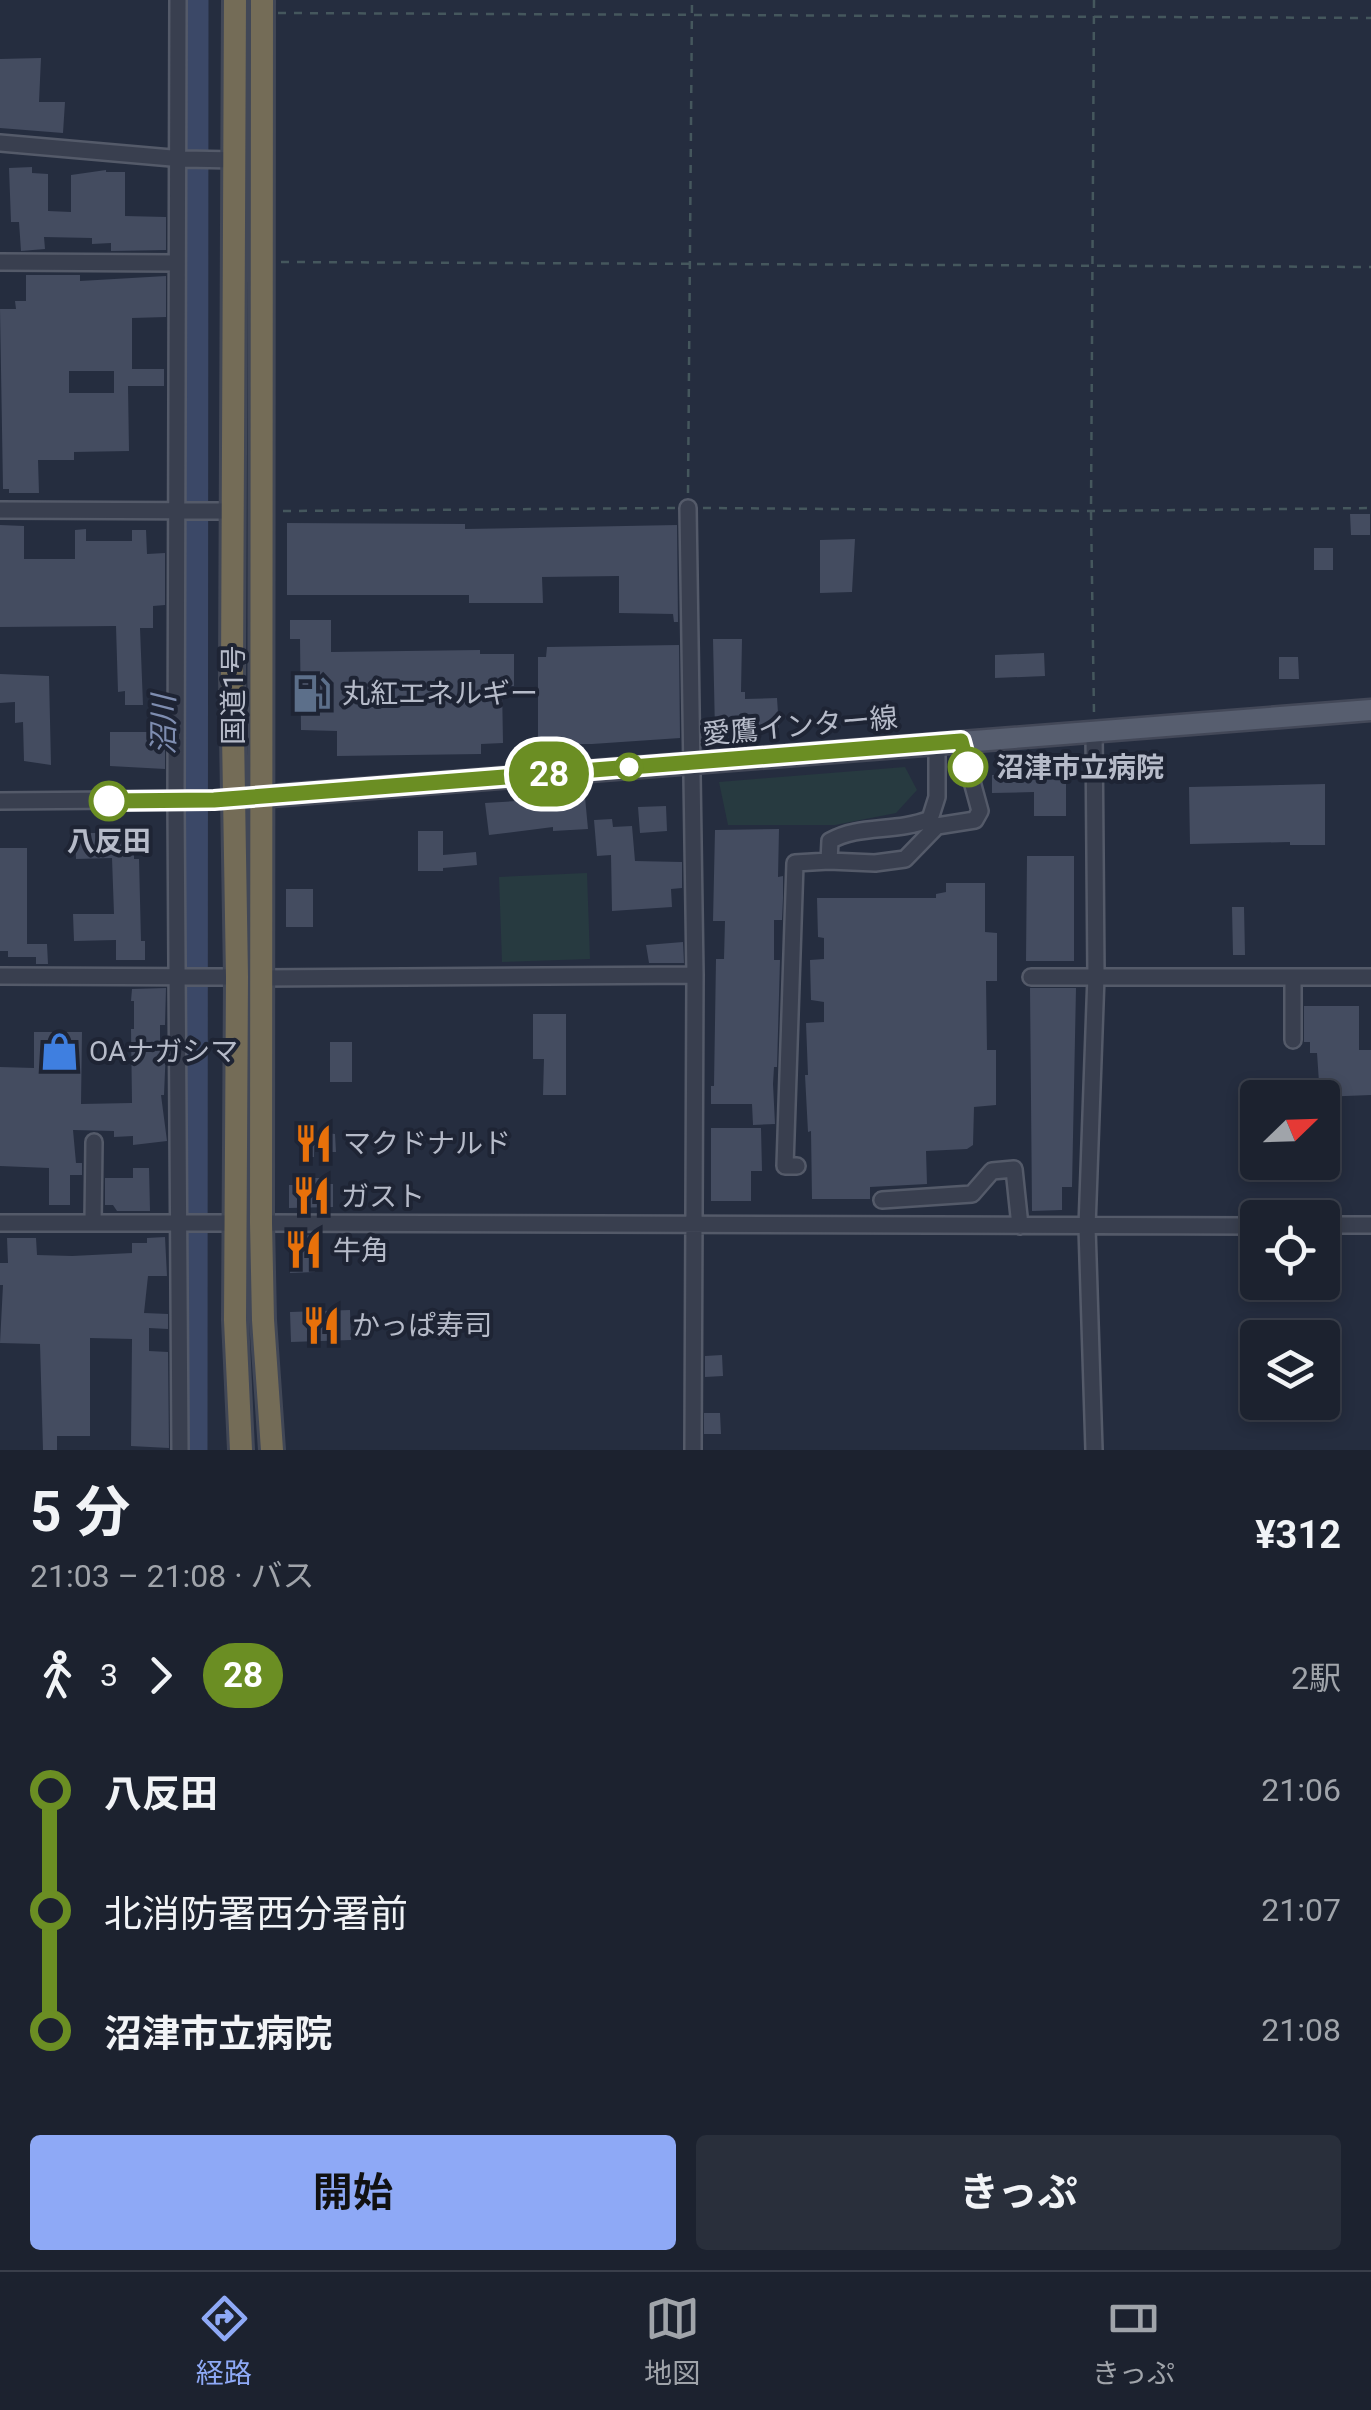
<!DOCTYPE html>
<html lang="ja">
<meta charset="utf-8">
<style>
body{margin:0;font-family:Roboto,"Noto Sans JP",sans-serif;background:#292f3b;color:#f1f3f6;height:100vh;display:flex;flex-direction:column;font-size:38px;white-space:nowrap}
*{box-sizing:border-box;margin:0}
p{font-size:32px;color:#a0a4aa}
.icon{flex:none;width:55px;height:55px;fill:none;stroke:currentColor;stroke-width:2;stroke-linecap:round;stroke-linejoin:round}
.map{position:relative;height:1450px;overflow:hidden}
.side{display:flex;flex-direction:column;background:#1c222f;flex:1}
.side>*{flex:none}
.badge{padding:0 20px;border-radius:32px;font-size:35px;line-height:65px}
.needle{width:65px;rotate:67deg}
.controls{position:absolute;left:1240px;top:1080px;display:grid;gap:20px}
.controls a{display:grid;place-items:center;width:100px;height:100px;border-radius:10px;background:#1c222f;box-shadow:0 5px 15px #0003,0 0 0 2px #3a3f4b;font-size:50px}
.map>.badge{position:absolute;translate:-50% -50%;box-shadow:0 0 0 5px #fff}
.legs{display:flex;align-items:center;gap:15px;height:110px;padding:0 30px;font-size:32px}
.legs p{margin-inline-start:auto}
.head{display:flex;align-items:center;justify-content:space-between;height:170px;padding:0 30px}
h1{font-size:55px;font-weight:700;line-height:75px}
.button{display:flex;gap:20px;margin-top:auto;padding:20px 30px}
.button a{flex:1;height:115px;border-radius:10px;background:#8ea9f6;color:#111;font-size:40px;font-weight:700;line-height:115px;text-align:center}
.button a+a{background:#292f3b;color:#f1f3f6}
ul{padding:0 30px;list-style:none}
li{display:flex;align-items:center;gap:35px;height:120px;font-size:38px}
li i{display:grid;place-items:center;width:15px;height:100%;margin:0 12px;background:currentColor}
li i::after{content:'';width:25px;height:25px;margin:-12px;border:8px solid;border-radius:50%;background:#1c222f}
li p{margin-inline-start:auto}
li:first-child i{background:linear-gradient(#0000 50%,currentColor 0)}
li:last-child i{background:linear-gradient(currentColor 50%,#0000 0)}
.tabs{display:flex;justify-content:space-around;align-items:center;height:140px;border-top:2px solid #3a3f4b;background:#1c222f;font-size:28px;color:#a0a4aa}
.tabs a{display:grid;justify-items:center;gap:5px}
.tabs .selected{color:#8ea9f6}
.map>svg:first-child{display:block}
</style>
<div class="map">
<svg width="1371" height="1450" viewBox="0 0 1371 1450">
<rect width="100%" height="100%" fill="#252d3f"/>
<path fill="#273a40" d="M905,767L917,790L896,813L835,825H728L719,782Z
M587,873L590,959L502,962L499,877Z"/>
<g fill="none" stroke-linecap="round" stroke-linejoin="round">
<path stroke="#3b4867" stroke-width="25" d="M195,1450L196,0"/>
</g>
<path fill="#444c60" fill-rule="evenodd" d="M41,58L39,102H65L63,133L0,128V59Z
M32,167V173L48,174V211L71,212V175L106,170V172H125V216L166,217V250L111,251V243L92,244V238L44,237L45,249L21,251L19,222H11L9,168Z
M26,275H80V281L166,276V317L132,318V369H164V386H128L129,451L74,452V460H38L39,493H9V489H3L0,309H16L15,301H26ZM69,371H114V393H69Z
M1350,514H1370V535H1351Z
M287,523L465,524V529L677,525L678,622H674L673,614L619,613V576L542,577L543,603H469V595H287Z
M0,525L24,526V559H75V530L86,529V541H132V530H146L147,554L165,553V605L153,606V628H140L143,705H125V691L118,692L116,626L0,627Z
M855,539L852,592L820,593V540Z
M1314,548H1333V570H1314Z
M290,620H331V652L480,650V654H514V686H502L503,743L481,744V754L337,756V731L301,730L300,639H290Z
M713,639H742L741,692H745V699L777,698L779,728L715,732Z
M679,645L680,738L592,744H538V657H546L547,647Z
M1044,653L1045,676L995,678V655Z
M1279,657H1298L1299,679H1279Z
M0,674L49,676L51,765L24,761L23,722L15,723V702L0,703Z
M151,718H165V769L110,766V732H151Z
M1019,761H1030V770H1066V816H1034V792L992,793V775L1019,774Z
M1325,784V845H1290V842L1190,844L1189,787Z
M585,797L588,829L553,831V827L489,835L485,803Z
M666,806L667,831L640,833L638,807Z
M612,819L613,827L632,826L635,861L682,862V888L671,889L672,907L612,911L611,855L597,856L594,820Z
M779,829L778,877L783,876V898L782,920H774V960H780L777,1067H774L773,1084L775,1124L753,1125L752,1104H711V1086H714L716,959H724L725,921H713L715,830Z
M418,831H443V855L476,852L477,865L443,868V871H418Z
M75,833H134V859H139L141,941H145V960H116V940L74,941L73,914H114L112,858L76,859Z
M0,848H27V944H47L48,964H36V957H8V951H0Z
M1027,856H1074V961H1026Z
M946,883H985V932L997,933V981H986L987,1050H996V1105L974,1107L973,1145L967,1149L926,1151L927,1184L870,1187V1199H812L811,1131L808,1132L805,1075H808L806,1023L824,1022V1002L811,1000L810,960L824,959V938L818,937L817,898H936V894L946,892Z
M286,889H313V927H286Z
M1232,907H1244L1245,955H1233Z
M683,942L684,963H649L646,945Z
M166,988L165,1025H160V1048H166L164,1095H161L167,1141L133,1145V1136L114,1137V1131L73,1130L76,1163H82V1175H70V1205H49V1168L0,1166V1067L34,1068V1032H82L81,1104L132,1103L131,1029H134V1001H131L132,989Z
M1030,988H1076L1072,1187H1062V1210L1032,1211Z
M1304,1006H1359V1050H1371V1095L1320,1097L1317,1053H1310V1042H1304Z
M533,1014H566V1095H543L544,1059H533Z
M330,1042H352V1082H330Z
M711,1128H761L762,1171H751V1201H711Z
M299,1130L335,1134L336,1152H314V1157H299Z
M133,1168H149L150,1211H117L113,1205H105V1178H133Z
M294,1178H324V1184H333V1207L289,1208V1185H294Z
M313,1235L315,1272L290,1273L292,1241H295V1236Z
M165,1237L167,1276H148L144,1313L168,1314V1329L149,1328V1351L168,1352L169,1448L131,1446L132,1339L90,1338V1436H57V1450H43L40,1344L0,1343L3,1285H0V1263H8L7,1238H36L37,1255L72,1256L132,1253V1243H147V1238Z
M350,1310L351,1340L291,1342L290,1312Z
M722,1355L723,1376L705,1377V1356Z
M704,1413H720L721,1434H704Z"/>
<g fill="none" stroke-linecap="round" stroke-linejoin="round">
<defs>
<path id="minor" d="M178,0L176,801L180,1450
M0,143L183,159L236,160
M0,262L177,263
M688,508L695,975L693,1450
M0,510L235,511
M1094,730L1096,976L1087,1227L1094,1450
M937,742V797L930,819C896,833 859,824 830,841L829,861L875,863L905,859L937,826L975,820L980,811L961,741
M0,801L233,799
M0,976L237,977
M1031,977H1371
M261,978L695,975
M1293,1040V977
M797,1166H785L795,863L829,861
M882,1200L972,1194L992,1171L1014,1169L1020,1226
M0,1223H235
M93,1223L94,1142
M261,1223L1258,1226
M1322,1225H1371"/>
<path id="major" d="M233,799L1371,710"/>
<path id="highway" d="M235,0L232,673L237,977L235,1320L241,1450
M262,0L261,1223L263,1320L272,1450"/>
</defs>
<use href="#minor" stroke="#545a69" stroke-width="20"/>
<use href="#major" stroke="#434858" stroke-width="25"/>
<use href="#highway" stroke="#414756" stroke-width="28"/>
<path stroke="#45575d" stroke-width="2.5" stroke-dasharray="8 8" stroke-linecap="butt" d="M1094,0L1091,511L1094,714
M278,13L1371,18
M281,262L1371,267
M688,493L692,0
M703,508L1091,511L1371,508
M283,511L675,508"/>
<use href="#minor" stroke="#393f4f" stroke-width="15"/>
<use href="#major" stroke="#575e6f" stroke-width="20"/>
<use href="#highway" stroke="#746c57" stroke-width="22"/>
</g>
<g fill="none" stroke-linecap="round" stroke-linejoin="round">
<defs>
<path id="line-1" d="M109,801L214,800L961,741L968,767"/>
</defs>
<use href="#line-1" stroke="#fff" stroke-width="22"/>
<use href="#line-1" stroke="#6b8e23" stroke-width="15"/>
</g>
<defs>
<symbol id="fuel-bare" viewBox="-9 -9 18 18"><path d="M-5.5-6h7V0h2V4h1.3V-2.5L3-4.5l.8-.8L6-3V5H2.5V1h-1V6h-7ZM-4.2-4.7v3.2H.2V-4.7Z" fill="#5c6f8a" stroke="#1e2434" stroke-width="2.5" paint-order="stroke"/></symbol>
<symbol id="shop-bare" viewBox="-9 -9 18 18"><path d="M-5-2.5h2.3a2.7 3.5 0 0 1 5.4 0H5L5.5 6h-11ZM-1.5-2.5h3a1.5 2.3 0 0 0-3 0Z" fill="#3f7fe0" stroke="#1e2434" stroke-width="2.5" paint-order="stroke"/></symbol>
<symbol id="restaurant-bare" viewBox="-9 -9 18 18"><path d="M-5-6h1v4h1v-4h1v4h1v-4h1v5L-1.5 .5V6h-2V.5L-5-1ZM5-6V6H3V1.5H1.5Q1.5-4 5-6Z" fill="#e8710a" stroke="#1e2434" stroke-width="2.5" paint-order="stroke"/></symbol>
</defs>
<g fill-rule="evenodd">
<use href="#fuel-bare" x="284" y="666" width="55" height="55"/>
<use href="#shop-bare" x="32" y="1024" width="55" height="55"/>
<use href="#restaurant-bare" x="286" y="1116" width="55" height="55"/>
<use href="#restaurant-bare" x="284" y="1168" width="55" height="55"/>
<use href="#restaurant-bare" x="276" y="1222" width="55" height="55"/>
<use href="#restaurant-bare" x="294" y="1298" width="55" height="55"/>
</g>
<g fill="#fff" stroke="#6b8e23" stroke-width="5">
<circle cx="629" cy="767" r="12"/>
<circle cx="968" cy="767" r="18"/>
<circle cx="109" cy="801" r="18"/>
</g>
<g text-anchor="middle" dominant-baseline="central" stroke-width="8" stroke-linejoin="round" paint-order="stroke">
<g font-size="28" fill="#b6bbc9" stroke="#1e2434" text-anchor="start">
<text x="342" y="693">丸紅エネルギー</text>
<text x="89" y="1051">OAナガシマ</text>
<text x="343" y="1143">マクドナルド</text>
<text x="341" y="1196">ガスト</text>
<text x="333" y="1250">牛角</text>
<text x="352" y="1325">かっぱ寿司</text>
</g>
<g font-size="28" fill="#b6bbc9" stroke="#1e2434">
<text transform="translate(233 695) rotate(-90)">国道1号</text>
<text transform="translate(800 726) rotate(-5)">愛鷹インター線</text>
</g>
<g font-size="28" font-weight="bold" fill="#b6bbc9" stroke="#1e2434" text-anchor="start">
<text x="996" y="767">沼津市立病院</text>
<text x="109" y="841" text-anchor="middle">八反田</text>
</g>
<g font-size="30" font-style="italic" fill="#7e8db0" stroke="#1e2434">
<text transform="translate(163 725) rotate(-90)">沼川</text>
</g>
</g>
</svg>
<div class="controls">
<a><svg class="needle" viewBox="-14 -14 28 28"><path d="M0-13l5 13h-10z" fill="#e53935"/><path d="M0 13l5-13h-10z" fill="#a0a4aa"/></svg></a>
<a><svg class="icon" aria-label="locate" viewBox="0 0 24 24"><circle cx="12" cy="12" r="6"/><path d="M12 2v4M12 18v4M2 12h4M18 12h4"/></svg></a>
<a><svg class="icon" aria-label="layers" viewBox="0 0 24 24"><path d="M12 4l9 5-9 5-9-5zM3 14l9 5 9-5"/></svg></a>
</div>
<b class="badge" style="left:549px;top:774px;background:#6b8e23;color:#fff">28</b>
</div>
<section class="side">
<div class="head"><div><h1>5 分</h1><p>21:03 – 21:08 · バス</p></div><b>¥312</b></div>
<div class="legs"><svg class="icon" aria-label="walk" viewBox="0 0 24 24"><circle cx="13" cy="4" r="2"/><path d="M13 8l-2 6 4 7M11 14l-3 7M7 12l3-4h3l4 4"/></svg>3<svg class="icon" aria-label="forward" viewBox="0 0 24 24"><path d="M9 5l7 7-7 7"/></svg><b class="badge" style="background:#6b8e23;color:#fff">28</b><p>2駅</p></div>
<ul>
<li><i style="color:#6b8e23"></i><b>八反田</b><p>21:06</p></li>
<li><i style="color:#6b8e23"></i><span>北消防署西分署前</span><p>21:07</p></li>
<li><i style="color:#6b8e23"></i><b>沼津市立病院</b><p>21:08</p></li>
</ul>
<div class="button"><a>開始</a><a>きっぷ</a></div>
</section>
<nav class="tabs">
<a class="selected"><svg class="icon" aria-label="directions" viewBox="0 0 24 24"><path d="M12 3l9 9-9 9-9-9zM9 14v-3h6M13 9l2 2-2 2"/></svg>経路</a>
<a><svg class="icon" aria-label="map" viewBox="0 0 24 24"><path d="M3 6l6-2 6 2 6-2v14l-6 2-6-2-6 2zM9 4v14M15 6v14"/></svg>地図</a>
<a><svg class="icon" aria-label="tickets" viewBox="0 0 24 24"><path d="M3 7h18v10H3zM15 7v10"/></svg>きっぷ</a>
</nav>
